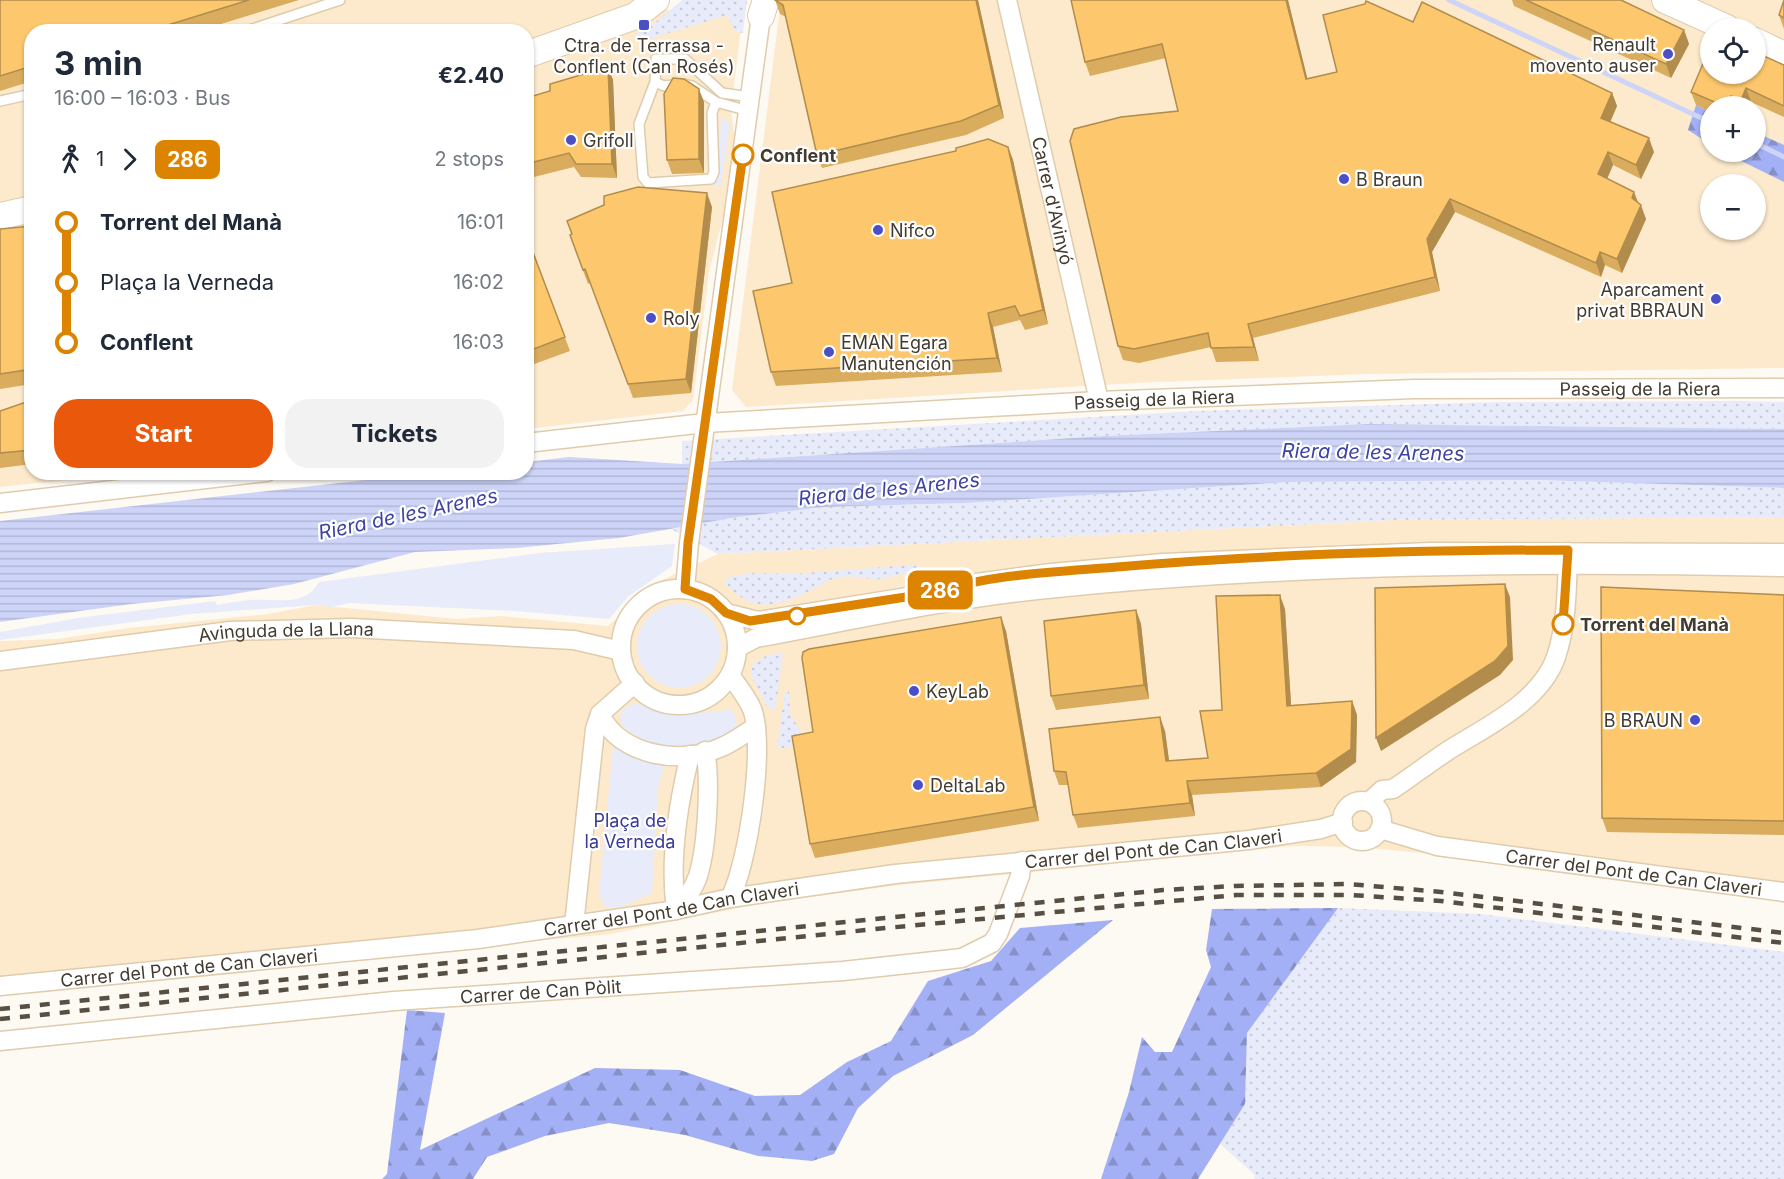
<!DOCTYPE html>
<meta charset="utf-8">
<style>
body{margin:0;font-family:Inter,sans-serif;background:#f2f2f3;color:#1f2937;height:100vh;display:flex;flex-direction:column;font-size:22px;white-space:nowrap}
*{box-sizing:border-box;margin:0}
p{font-size:20px;color:#747a83}
.icon{flex:none;width:33px;height:33px;fill:none;stroke:currentColor;stroke-width:2;stroke-linecap:round;stroke-linejoin:round}
.map{position:relative;flex:1;overflow:hidden}
.drawer{position:absolute;left:24px;top:24px;width:510px;height:456px;display:flex;flex-direction:column;background:#fff;border-radius:24px;box-shadow:0 2px 4px #0004}
.drawer>*{flex:none}
.badge{padding:0 12px;border-radius:9px;font-size:21px;line-height:39px}
.tools{position:absolute;left:1700px;top:18px;display:grid;gap:12px}
.tools a{display:grid;place-items:center;width:66px;height:66px;border-radius:50%;background:#fff;box-shadow:0 2px 4px #0004;font-size:30px}
.map>.badge{position:absolute;translate:-50% -50%;box-shadow:0 0 0 3px #fff}
.legs{display:flex;align-items:center;gap:9px;height:66px;padding:0 30px;font-size:20px}
.legs p{margin-inline-start:auto}
.headline{display:flex;align-items:center;justify-content:space-between;height:102px;padding:0 30px}
h1{font-size:33px;font-weight:700;line-height:45px}
.button{display:flex;gap:12px;margin-top:auto;padding:12px 30px}
.button a{flex:1;height:69px;border-radius:24px;background:#ea580c;color:#fff;font-size:24px;font-weight:700;line-height:69px;text-align:center}
.button a+a{background:#f2f2f3;color:#1f2937}
ul{padding:0 30px;list-style:none}
li{display:flex;align-items:center;gap:21px;height:60px;font-size:22px}
li i{display:grid;place-items:center;width:9px;height:100%;margin:0 8px;background:currentColor}
li i::after{content:'';width:15px;height:15px;margin:-8px;border:4px solid;border-radius:50%;background:#fff}
li p{margin-inline-start:auto}
li:first-child i{background:linear-gradient(#0000 50%,currentColor 0)}
li:last-child i{background:linear-gradient(currentColor 50%,#0000 0)}
.map>svg:first-child{display:block}
</style>
<div class="map">
<svg width="1784" height="1179" viewBox="0 0 1784 1179">
<defs>
<pattern id="grass-dots" width="8" height="8" patternUnits="userSpaceOnUse" patternTransform="scale(1.5)"><rect width="8" height="8" fill="#e8ebfa"/><path d="M2 2h.1M6 6h.1" fill="none" stroke="#c8cad7" stroke-width="1.8" stroke-linecap="round"/></pattern>
<pattern id="forest-firs" width="22" height="20" patternUnits="userSpaceOnUse" patternTransform="scale(1.5)"><rect width="22" height="20" fill="#a4b0f5"/><path d="M5 1l3.5 6h-7zM16 11l3.5 6h-7z" fill="#8790c7"/></pattern>
<pattern id="water-rules" width="6" height="5" patternUnits="userSpaceOnUse" patternTransform="scale(1.5)"><rect width="6" height="5" fill="#cdd4f8"/><path d="M0 2.5h6" fill="none" stroke="#b1b7d5"/></pattern>
</defs>
<rect width="100%" height="100%" fill="#fdf9f3"/>
<path fill="#fdeacc" fill-rule="evenodd" d="M0,0H658L681,21L719,8L743,13L731,109L735,141L730,190L709,272L693,400L683,411L527,429L526,32H32V472L133,473L0,487Z
M781,0H1784V368L1364,374L1134,383L746,407L732,390ZM1710,28H1755V74H1710ZM1710,106H1755V152H1710ZM1710,184H1755V230H1710Z
M1784,517V898L1452,856L1359,847L1293,846L899,885L753,905L610,934L0,991V641L58,639L129,628L268,614L316,605L456,619L501,616L608,626L656,583L718,554L1392,520Z"/>
<path fill="url(#grass-dots)" d="M682,0H747L743,33L735,31L727,15L639,42L635,34L656,22Z
M1738,401L1784,402V429L1369,424L1103,436L682,464V441L1197,411L1500,402Z
M1538,480L1784,488V517L1392,520L718,554L671,529L737,517L825,507L964,503L1288,482Z
M911,565L922,567C909,572 891,578 877,579C865,579 855,575 840,577C832,578 823,584 815,588C779,607 753,615 724,582L730,577L752,573L794,574Z
M783,653L775,711L766,705L751,675L753,663L768,655Z
M789,691L790,715L809,743L777,749L785,692Z
M1338,908L1480,914L1784,952V1179H1254L1255,1175L1220,1144L1245,1104L1247,1033Z"/>
<path fill="url(#forest-firs)" d="M1696,105L1710,112V144L1688,130Z
M1755,132L1784,145V182L1723,152H1755Z
M1338,908L1247,1033L1245,1104L1198,1179H1101L1129,1092L1142,1037L1155,1052H1172L1211,967L1206,950L1212,909Z
M1113,920L973,1035L893,1076L858,1108L834,1154L812,1161L758,1156L685,1135L609,1123L545,1136L487,1157L473,1179H382L387,1174L407,1010L445,1013L420,1150L595,1068L680,1070L755,1096L800,1095L847,1062L891,1041L928,981L991,961L1020,928Z"/>
<path fill="#e8ebfa" d="M721,117L730,123L721,186H713L718,179Z
M675,544L672,566L629,596L609,619L515,611L349,603L331,607L315,605L191,614L0,640V632L78,618L215,601L217,605C228,603 239,601 250,600C275,598 305,608 319,582L540,553Z
M637 646a42 42 0 1 1 84 0a42 42 0 1 1-84 0Z
M639,704C669,717 701,714 732,709L738,727C711,761 650,751 621,725L620,713L629,705Z
M613,747L658,761L664,767L658,788L652,893L621,907H605L599,894Z"/>
<path fill="url(#water-rules)" d="M1369,424L1784,429V488L1538,480L1288,482L964,503L825,507L737,517L619,538L516,548L415,552L294,584L228,595L131,604L0,622V521L428,473L526,472L527,462L569,457L682,464L1103,436Z"/>
<g fill="none" stroke-linecap="round" stroke-linejoin="round">
<path stroke="#cdd4f8" stroke-width="5" d="M1449,0L1710,122
M1755,143L1784,157"/>
<defs>
<path id="lane" d="M243,32L340,0
M655,82L639,124L643,177L648,183L711,179L714,172L712,113L716,102
M0,101L32,94
M749,111L716,102L692,86L682,84L664,86L655,82L656,59H685L722,93L751,97"/>
<g id="street">
<path id="s1" d="M1007,0L1099,401"/>
<path id="s2" d="M526,443L705,423L1099,401L1414,389L1784,388"/>
<path d="M0,503L267,472"/>
<path d="M685,589L689,543L761,16"/>
<circle cx="679" cy="647" r="58"/>
<path d="M726,613L758,621L932,593L954,586L1051,573L1163,563L1430,552L1784,553"/>
<path d="M737,648L756,638C849,621 943,600 1037,590C1285,564 1535,562 1784,567"/>
<path id="s3" d="M0,661L230,631L352,628L574,640L621,651"/>
<path d="M730,675C737,685 747,697 752,709C766,744 748,865 730,898"/>
<path d="M600,714C620,757 683,766 724,746C735,741 745,733 756,727"/>
<path d="M690,755C678,804 669,860 676,910C685,900 694,889 698,876C707,847 711,780 705,751"/>
<circle cx="1362" cy="821" r="20"/>
<path d="M1369,802L1382,790L1393,789C1411,777 1428,764 1446,752C1483,728 1540,703 1556,657C1567,625 1567,586 1568,552"/>
<path id="s4" d="M1380,829L1437,846L1784,892"/>
<path d="M574,925L595,729L600,714L635,683"/>
<path id="s5" d="M0,986L478,939L676,910L730,898L895,874L1249,840L1321,829L1343,822"/>
<path id="s6" d="M0,1041L394,1001L843,971L962,958L992,943L998,934L1020,876L1022,861"/>
</g>
<path id="secondary" d="M1665,0L1727,28
M761,16L766,0
M1755,41L1784,55
M526,55L635,16L656,0
M0,216L32,209"/>
</defs>
<use href="#lane" stroke="#dfccad" stroke-width="12"/>
<use href="#street" stroke="#dfccad" stroke-width="21"/>
<use href="#secondary" stroke="#dfccad" stroke-width="28"/>
<use href="#lane" stroke="#fff" stroke-width="9"/>
<use href="#street" stroke="#fff" stroke-width="18"/>
<use href="#secondary" stroke="#fff" stroke-width="26"/>
<path stroke="#574f44" stroke-width="4.5" stroke-dasharray="10 10" stroke-linecap="butt" d="M0,1009L885,918L1163,890L1235,886L1349,884L1441,892L1784,933
M0,1019L886,928L1236,895H1351L1441,901L1784,943"/>
</g>
<path fill="#daac5e" d="M0,0H299L195,32H32V81L0,91Z
M775,0H978L1004,118L966,135L822,168L817,155L786,17L780,14Z
M1071,0H1288L1307,79L1337,72L1413,22L1612,93L1617,106L1610,122L1654,152L1641,179L1613,165L1607,179L1634,192L1638,202L1646,219L1622,273L1605,265L1601,277L1455,212L1432,252L1440,291L1253,338L1259,361L1216,362L1211,347L1139,363L1123,360L1118,346L1178,111L1166,58L1090,76L1085,62Z
M1512,0H1621L1684,30L1689,44L1671,78L1514,6Z
M1784,0V29L1779,15Z
M1784,65V117L1751,102L1749,106H1710V112L1696,105L1691,92Z
M608,67L613,80L617,178L581,177L574,167L526,179V98L550,91Z
M704,102V173L672,174L667,160Z
M1008,147L1013,160L1048,324L1025,330L1020,320L993,327L1002,372L776,386L771,372L792,283Z
M712,207L691,393L633,398L590,283L588,284L575,249Z
M32,226V384L0,389V229Z
M526,234L570,351L526,367Z
M32,400V464L0,468V411Z
M1784,595V835L1607,832L1602,818Z
M1285,609L1291,705L1352,701L1357,715L1356,762L1321,787L1192,795L1195,816L1078,828L1073,815L1068,785H1059L1054,771L1165,731L1169,761L1208,758L1222,710Z
M1136,610L1141,624L1149,699L1056,710L1051,696Z
M1006,631L1039,821L815,858L810,844L813,732Z"/>
<path fill="#b18c4c" d="M976,0H978L1004,118L999,105Z
M1286,0H1288L1311,93L1306,79Z
M1684,30L1689,44L1671,78L1666,64Z
M608,67L613,80L617,178L612,164Z
M1746,88L1751,102L1749,106H1743L1741,100Z
M699,89L704,102V173L699,159Z
M1612,93L1617,106L1606,132L1601,118Z
M1731,96L1735,106H1727Z
M1649,138L1654,152L1641,179L1636,165Z
M1008,147L1013,160L1048,324L1043,310Z
M1608,152L1613,165L1603,188L1598,174Z
M1634,192L1639,206L1632,198Z
M707,193L712,207L691,393L686,379Z
M1450,199L1455,212L1432,252L1440,291L1435,277L1427,239Z
M1641,205L1646,219L1622,273L1617,259Z
M1600,252L1605,265L1601,277L1596,263Z
M988,313L993,327L1002,372L997,358Z
M1248,324L1253,338L1259,361L1254,347Z
M1505,584L1510,597L1513,660L1500,675L1381,751L1376,738Z
M1280,595L1285,609L1292,719L1287,706Z
M1136,610L1141,624L1149,699L1144,685Z
M1001,617L1006,631L1039,821L1034,807Z
M1352,701L1357,715L1356,762L1321,787L1316,773Z
M1160,717L1165,731L1171,775L1166,761Z
M1187,781L1192,795L1195,816L1190,803Z"/>
<path fill="#fdc86d" stroke="#b18c4c" stroke-width="1.5" d="M0,0H249L145,32H32V66L0,76Z
M775,0H976L999,105L961,121L817,155L783,5Z
M1071,0H1286L1306,79L1337,72L1323,15L1365,4L1366,1L1413,22L1422,2L1612,93L1601,118L1649,138L1636,165L1608,152L1598,174L1634,192L1632,198L1641,205L1617,259L1600,252L1596,263L1450,199L1427,239L1435,277L1248,324L1254,347L1211,348L1208,333L1134,349L1118,346L1070,141L1074,129L1121,117L1178,111L1162,44L1085,62Z
M1526,0H1621L1684,30L1666,64Z
M1784,0V18L1779,15Z
M1710,47V74H1755V52L1784,65V106L1746,88L1741,100L1731,96L1727,106H1724L1691,92Z
M608,67L612,164H576L569,153L526,164V98L550,91V84Z
M673,78L684,79L699,89V159L667,160L664,94Z
M988,139L1008,147L1043,310L1020,316L1015,306L988,313L997,358L771,372L753,291L792,283L772,192L956,151V148Z
M638,187L707,193L686,379L628,384L585,269L583,270L570,235L572,234L567,221L604,205V196Z
M32,226V369L0,374V229Z
M526,234L565,337L526,352Z
M32,400V450L0,453V411Z
M1505,584L1508,646L1495,661L1376,738L1375,588Z
M1601,587L1784,595V821L1602,818Z
M1280,595L1287,706L1352,701L1351,749L1316,773L1187,781L1190,803L1073,815L1066,772L1054,771L1049,729L1160,717L1166,761L1208,758L1200,711L1222,710L1216,596Z
M1136,610L1144,685L1051,696L1044,621Z
M1001,617L1034,807L810,844L792,736L813,732L802,658L803,652L809,649Z"/>
<g fill="none" stroke-linecap="round" stroke-linejoin="round">
<defs>
<path id="line-1" d="M743,155L688,543L685,589L711,599L726,613L750,621L932,593C990,574 1056,572 1117,567C1267,554 1418,550 1568,550L1563,624"/>
</defs>
<use href="#line-1" stroke="#fff" stroke-width="14"/>
<use href="#line-1" stroke="#dc8400" stroke-width="9"/>
</g>
<g fill="#4b4ec4" stroke="#fff" stroke-width="2">
<rect x="638" y="19" width="12" height="12" rx="3"/>
<circle cx="1668" cy="54" r="6"/>
<circle cx="571" cy="140" r="6"/>
<circle cx="1344" cy="179" r="6"/>
<circle cx="878" cy="230" r="6"/>
<circle cx="1716" cy="299" r="6"/>
<circle cx="651" cy="318" r="6"/>
<circle cx="829" cy="352" r="6"/>
<circle cx="914" cy="691" r="6"/>
<circle cx="1695" cy="720" r="6"/>
<circle cx="918" cy="785" r="6"/>
</g>
<g fill="#fff" stroke="#dc8400" stroke-width="3">
<circle cx="743" cy="155" r="10"/>
<circle cx="797" cy="616" r="8"/>
<circle cx="1563" cy="624" r="10"/>
</g>
<g text-anchor="middle" dominant-baseline="central" stroke-width="4.5" stroke-linejoin="round" paint-order="stroke">
<g font-size="18" fill="#433b2f" stroke="#fff" text-anchor="start">
<text x="1656" y="44" text-anchor="end">Renault<tspan x="1656" dy="21">movento auser</tspan></text>
<text x="644" y="45" text-anchor="middle">Ctra. de Terrassa -<tspan x="644" dy="21">Conflent (Can Rosés)</tspan></text>
<text x="583" y="140">Grifoll</text>
<text x="1356" y="179">B Braun</text>
<text x="890" y="230">Nifco</text>
<text x="1704" y="289" text-anchor="end">Aparcament<tspan x="1704" dy="21">privat BBRAUN</tspan></text>
<text x="663" y="318">Roly</text>
<text x="841" y="342">EMAN Egara<tspan x="841" dy="21">Manutención</tspan></text>
<text x="926" y="691">KeyLab</text>
<text x="1683" y="720" text-anchor="end">B BRAUN</text>
<text x="930" y="785">DeltaLab</text>
</g>
<g font-size="18" font-weight="bold" fill="#433b2f" stroke="#fff" text-anchor="start">
<text x="760" y="155">Conflent</text>
<text x="1580" y="624">Torrent del Manà</text>
</g>
<g font-size="18" fill="#433b2f" stroke="#fff">
<text stroke="none"><textPath href="#s1" startOffset="206">Carrer d'Avinyó</textPath></text>
<text stroke="none"><textPath href="#s2" startOffset="1116">Passeig de la Riera</textPath></text>
<text stroke="none"><textPath href="#s2" startOffset="630">Passeig de la Riera</textPath></text>
<text stroke="none"><textPath href="#s3" startOffset="288">Avinguda de la Llana</textPath></text>
<text stroke="none"><textPath href="#s5" startOffset="1162">Carrer del Pont de Can Claveri</textPath></text>
<text stroke="none"><textPath href="#s4" startOffset="258">Carrer del Pont de Can Claveri</textPath></text>
<text stroke="none"><textPath href="#s5" startOffset="676">Carrer del Pont de Can Claveri</textPath></text>
<text stroke="none"><textPath href="#s5" startOffset="190">Carrer del Pont de Can Claveri</textPath></text>
<text stroke="none"><textPath href="#s6" startOffset="543">Carrer de Can Pòlit</textPath></text>
</g>
<g font-size="18" fill="#38399a" stroke="#fff">
<text x="630" y="820">Plaça de<tspan x="630" dy="21">la Verneda</tspan></text>
</g>
<g font-size="20" font-style="italic" fill="#3f42a3" stroke="#fff">
<text transform="translate(1373 452) rotate(1)">Riera de les Arenes</text>
<text transform="translate(889 489) rotate(-6)">Riera de les Arenes</text>
<text transform="translate(408 514) rotate(-12)">Riera de les Arenes</text>
</g>
</g>
</svg>
<div class="tools">
<a><svg class="icon" aria-label="locate" viewBox="0 0 24 24"><circle cx="12" cy="12" r="6"/><path d="M12 2v4M12 18v4M2 12h4M18 12h4"/></svg></a>
<a>+</a>
<a>−</a>
</div>
<b class="badge" style="left:940px;top:590px;background:#dc8400;color:#fff">286</b>
<section class="drawer">
<div class="headline"><div><h1>3 min</h1><p>16:00 – 16:03 · Bus</p></div><b>€2.40</b></div>
<div class="legs"><svg class="icon" aria-label="walk" viewBox="0 0 24 24"><circle cx="13" cy="4" r="2"/><path d="M13 8l-2 6 4 7M11 14l-3 7M7 12l3-4h3l4 4"/></svg>1<svg class="icon" aria-label="forward" viewBox="0 0 24 24"><path d="M9 5l7 7-7 7"/></svg><b class="badge" style="background:#dc8400;color:#fff">286</b><p>2 stops</p></div>
<ul>
<li><i style="color:#dc8400"></i><b>Torrent del Manà</b><p>16:01</p></li>
<li><i style="color:#dc8400"></i><span>Plaça la Verneda</span><p>16:02</p></li>
<li><i style="color:#dc8400"></i><b>Conflent</b><p>16:03</p></li>
</ul>
<div class="button"><a>Start</a><a>Tickets</a></div>
</section>
</div>
